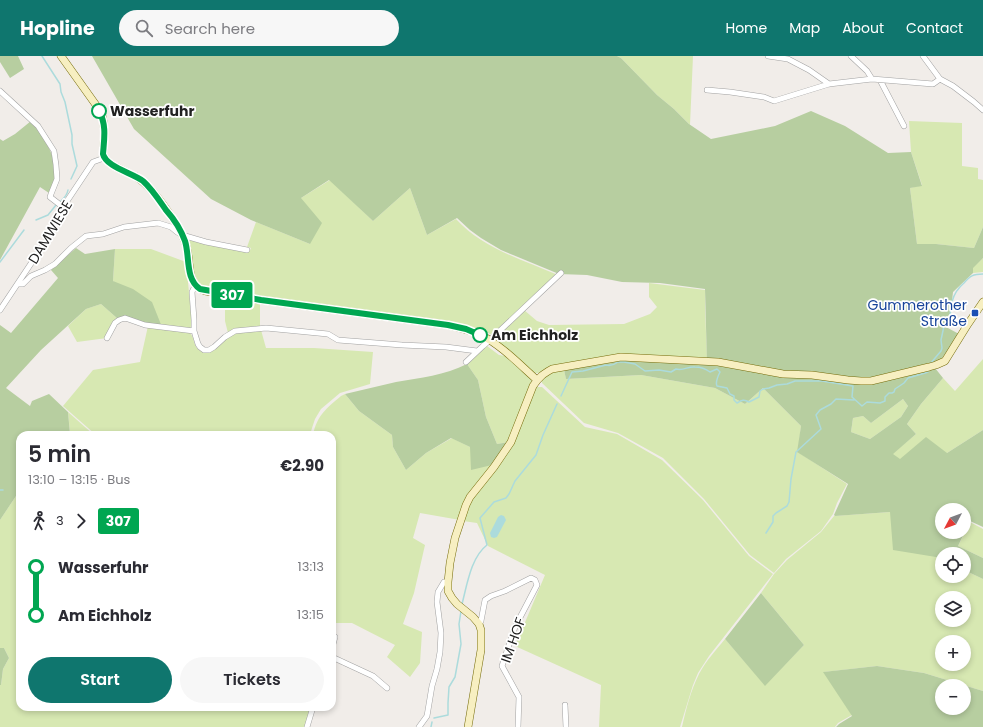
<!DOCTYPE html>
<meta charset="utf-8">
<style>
body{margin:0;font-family:Poppins,sans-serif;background:#f7f7f7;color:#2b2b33;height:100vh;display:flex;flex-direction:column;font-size:15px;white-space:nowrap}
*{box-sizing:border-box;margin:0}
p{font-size:13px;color:#7c7c81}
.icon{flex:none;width:22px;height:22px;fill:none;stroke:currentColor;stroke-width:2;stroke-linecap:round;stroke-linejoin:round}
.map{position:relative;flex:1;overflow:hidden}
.panel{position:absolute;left:16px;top:375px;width:320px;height:280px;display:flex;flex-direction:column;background:#fff;border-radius:12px;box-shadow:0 2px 6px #0003}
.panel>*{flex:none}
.badge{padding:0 8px;border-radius:3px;font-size:14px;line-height:26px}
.needle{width:26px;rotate:229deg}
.buttons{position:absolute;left:935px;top:447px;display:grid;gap:8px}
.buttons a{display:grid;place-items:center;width:36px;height:36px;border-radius:50%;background:#fff;box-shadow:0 2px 6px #0003;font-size:20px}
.map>.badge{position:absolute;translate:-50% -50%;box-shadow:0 0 0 2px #fff}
.legs{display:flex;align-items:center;gap:6px;height:44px;padding:0 12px;font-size:13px}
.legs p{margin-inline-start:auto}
.overview{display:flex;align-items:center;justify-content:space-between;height:68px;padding:0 12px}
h1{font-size:22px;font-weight:600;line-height:30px}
.button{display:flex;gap:8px;margin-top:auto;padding:8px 12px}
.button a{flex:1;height:46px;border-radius:24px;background:#0f766e;color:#fff;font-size:16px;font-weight:600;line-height:46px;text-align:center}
.button a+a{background:#f7f7f7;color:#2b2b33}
ul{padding:0 12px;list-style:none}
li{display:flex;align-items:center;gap:14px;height:48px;font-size:15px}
li i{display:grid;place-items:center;width:6px;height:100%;margin:0 5px;background:currentColor}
li i::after{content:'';width:10px;height:10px;margin:-5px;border:3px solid;border-radius:50%;background:#fff}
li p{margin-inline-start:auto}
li:first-child i{background:linear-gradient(#0000 50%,currentColor 0)}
li:last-child i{background:linear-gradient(currentColor 50%,#0000 0)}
header{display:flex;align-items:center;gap:24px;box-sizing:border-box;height:56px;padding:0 20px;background:#0f766e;color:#fff}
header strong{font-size:19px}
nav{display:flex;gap:22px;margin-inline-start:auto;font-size:14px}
.search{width:280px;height:36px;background:#f7f7f7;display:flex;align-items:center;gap:10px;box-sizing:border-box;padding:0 14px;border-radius:22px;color:#7c7c81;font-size:15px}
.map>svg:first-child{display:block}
</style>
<header>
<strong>Hopline</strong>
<div class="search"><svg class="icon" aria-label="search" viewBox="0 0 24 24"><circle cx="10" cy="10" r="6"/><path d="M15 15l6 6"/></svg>Search here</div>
<nav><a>Home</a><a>Map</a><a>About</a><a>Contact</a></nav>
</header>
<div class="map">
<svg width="983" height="671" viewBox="0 0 983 671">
<rect width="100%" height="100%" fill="#f1ede9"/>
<path fill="#d7e8b2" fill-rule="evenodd" d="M617,0H693L690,69L674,53L657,39L621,2Z
M909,65L962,67V110L978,112V123L983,124V171L974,192L936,188H917L910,132L922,129L911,96Z
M330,124L373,165L410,132L427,179L456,163C482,192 523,204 558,219L492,279L479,272H469L203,233L195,225L187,186L189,183L206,187L249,196L251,192L247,191L256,166L310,188L301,142Z
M115,193H151L186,206L192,267L190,273L162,271L113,225Z
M983,202V216L973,217L972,212Z
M649,227L705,234V249L707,303L621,299L541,317H533L499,287L497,280L524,254L537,265L549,269L624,268L650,258L657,251L649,241Z
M225,241L260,247V272L228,277L225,265Z
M101,248L118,263L107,282L77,286L68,270L86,253Z
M148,270L189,276C195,281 193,289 198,293C200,295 203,295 205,296L235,277L261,274L266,292H314L373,296L370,328L340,337L321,353L315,363L312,372L310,379H96L63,350L93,314L140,306Z
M487,290L499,299L505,300L531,322L532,328L509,386L497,388L486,361L478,324L467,308Z
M983,303V374L947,397L900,404L892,398L916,378L907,368L921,348L943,322L955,335Z
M564,314L566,323L641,319L715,332L745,348L763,332L801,370L798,396L847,428L837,447L833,458L821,475L786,503L774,517L750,499L704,443L663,402L618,377L584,367L542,327V322L551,315Z
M536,331H542L585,371L617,378L662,404L703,444L749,500L773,518L709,600L698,617L693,629L680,671H599L601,629L515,590L545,519L488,490L477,467L463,465L471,445L496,414Z
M345,338L359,355L392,379L393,391L406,414L426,397L452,382L470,391L492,409L460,464L420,457L413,482L425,489L414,537L403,568L422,576L420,607L410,621L387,601L395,589L352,567H336L332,538V379H313C317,359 327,352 341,340Z
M903,343L908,350L901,361L870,383L851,376L853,362L863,360L871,367Z
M68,356L94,379H67L70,377Z
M20,434V651H311L305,671H0V629H1L3,613L9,602L4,592H0V464Z
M890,456L936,501L942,504V520H964V514L983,523V635L924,617L877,610L824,616L852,659L838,667L835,671H682C686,653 691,634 699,618C706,605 716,594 725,583L765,629L804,589L761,537L774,518L787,504L821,476L834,460ZM942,542H964V564H942ZM942,586H964V608H942Z
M970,466L983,473V502L958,490Z"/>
<path fill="#b7cea0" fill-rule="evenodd" d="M0,0H18L24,13L10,22L0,6Z
M92,0H617L621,2L657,39L674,53L689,68L711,83L775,70L811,55L845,70L888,97L911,96L922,130L910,132L917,188H936L974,192L983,171V202L973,212V217L953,236L950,263L946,271L959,278L935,312L943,322L921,348L907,368L916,378L893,398L900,403L926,381L947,397L983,374V471L970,465L958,490L983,502V523L964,514V498H942V504L936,501L893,494L890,456L835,460L834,459L848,428L797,396L801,370L763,332L745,348L715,332L641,319L566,323L564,314L623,304L707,308L705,233L660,227L622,226L587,219L559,218L501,194L481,182L470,174L457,162L427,179L410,132L373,165L329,124L301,142L322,167L310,188L251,164L211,143L134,73ZM903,343L908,350L901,361L870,383L851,376L853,362L863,360L871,367ZM942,454H964V476H942Z
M31,65C44,80 57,101 55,122C54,127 51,132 49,137L40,131L0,204V83L3,85L15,78Z
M76,192L85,198L115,193L113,225L133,233L152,246L162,271L118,263L101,248L86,253L41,294L6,332L30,350L32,345L49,338L68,356L70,378L67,379H20V434L0,464V269L11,277L58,222L51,214Z
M467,308L478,324L486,361L497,388L509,386L492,409L471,414L470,391L451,382L426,397L406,414L393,391L392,379L359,355L345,338C362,334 379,330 396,326C420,322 445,319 467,308Z
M761,537L804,589L765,630L725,583Z
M0,592H4L9,602L3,613L1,629H0Z
M877,610L924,617L983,635V671H836L839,668L852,660L823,616ZM942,630H964V652H942Z"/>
<path fill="#acdbdc" d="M501,459L504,460L506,464L497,481L494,482L491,481L490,477L498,461Z"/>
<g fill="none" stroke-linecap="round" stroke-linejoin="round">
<path stroke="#acdbdc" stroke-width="1.5" d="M42,0L60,28L61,36L65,46L72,79V88L77,110L71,123
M60,146C64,142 67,140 68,134
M36,164L48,159L56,149
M0,206L24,174
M930,308L941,295L942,292L941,284L944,270H948L950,268C950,251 951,238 964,227C970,220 973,218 983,218
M561,340L572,316L583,315L606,309C610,310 614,309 618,306H624L635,308L645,315L659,314L671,316L676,313C684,315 688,310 695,311C700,311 706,313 710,316L717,313L720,316C718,320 715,326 717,330L727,332L730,338L734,340V344L737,347C742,344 744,343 749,346L759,341L760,335L763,333L769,332L777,329L787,328L795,325H822L853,330L852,341L862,350L867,346L880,347L885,345V341L889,337H892L894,336L895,333L904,327L908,322L925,317L928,316
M0,434H3
M766,477L773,466V460L776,457L787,450L789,446L791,423L796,396L821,373L816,359L820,354L831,348L836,343L854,344
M462,548C467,529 471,501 487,489L480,462L494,446L506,442L509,438L515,425L536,399L543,379L557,348
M434,662L448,659V647L449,631L455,621L461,588L459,568L461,555
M431,671L432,666"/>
<defs>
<path id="street" d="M768,0L788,3L809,14L829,28
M851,0L867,15L872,23
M923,0L940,23L953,30L974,46L983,54
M880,24L904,70
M707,34L730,36L764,41L774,45L829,28L872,23L933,28L940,23
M0,35L38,70L54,95L56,109L57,123L51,138L50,141L63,151
M18,228H23L31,220L45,214L55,208L71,192L86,180L103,178L124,171L158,167L171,171L177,176L182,179L206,186L247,194
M195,230L192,236L194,264V275L198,288L200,291L204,294H209L214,291L225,281L235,275L266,272L328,278L338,284L402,289L446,291L477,295
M0,254L50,179L63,151L93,106L104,102
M107,282L115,267L119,264L125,262L145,269L194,275
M466,306L483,290L490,284L561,217
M479,568L481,565L485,544L491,540L505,535L531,522L535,524L537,529L515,571L502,610L519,641L518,671
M332,592L335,581
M332,601L373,620L387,632
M565,649L566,671
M307,671L313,651
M419,671L427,660L432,630L437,613L440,596L441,577L437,546L438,536L444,526H448"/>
<path id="secondary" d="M61,0L101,56C106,70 104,84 103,98C106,109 125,115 135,120C150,129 163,148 173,163C179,172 185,182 187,193C191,208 186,229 205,235L261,244L448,269C459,272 470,274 481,279C502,290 519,308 537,324
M468,671L481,594V574L479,568L473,561L457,548L452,542L448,535V526L450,507L455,482L466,449L470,441L494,411L511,386L533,330C539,321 543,318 552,313L621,301L718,306L783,318L812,319L848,324L861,325H871L929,311L936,309L945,305L968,268L983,246"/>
</defs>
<use href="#street" stroke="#a2a2a2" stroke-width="6"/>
<use href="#secondary" stroke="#766c0b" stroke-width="8"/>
<use href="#street" stroke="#fff" stroke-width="5"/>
<use href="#secondary" stroke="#f7efc1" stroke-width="7"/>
</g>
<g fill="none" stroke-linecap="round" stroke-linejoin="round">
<defs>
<path id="line-1" d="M99,55C107,69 104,84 103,98C106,111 133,117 143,125C152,133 159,144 166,154C174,163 181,174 185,185C190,201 185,223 200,233L261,244L448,269L466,273L480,279"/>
</defs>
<use href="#line-1" stroke="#fff" stroke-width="9"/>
<use href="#line-1" stroke="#00a651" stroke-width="6"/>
</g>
<g fill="#fff" stroke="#00a651" stroke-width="2">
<circle cx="99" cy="55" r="7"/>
<circle cx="480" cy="279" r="7"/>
</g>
<rect fill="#1a4fb4" stroke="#fff" stroke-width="1.5" x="971" y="253" width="8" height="8" rx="2"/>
<g text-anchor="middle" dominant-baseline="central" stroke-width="3.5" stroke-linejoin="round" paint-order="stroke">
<g font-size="14" font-weight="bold" fill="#212121" stroke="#fff" text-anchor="start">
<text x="110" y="55">Wasserfuhr</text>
<text x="491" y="279">Am Eichholz</text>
</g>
<g font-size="14" fill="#212121" stroke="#fff">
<text transform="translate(50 176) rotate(-59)">DAMWIESE</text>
<text transform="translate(513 584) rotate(-70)">IM HOF</text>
</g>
<g font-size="14" fill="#164399" stroke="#fff" text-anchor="end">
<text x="967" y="249">Gummerother<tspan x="967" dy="16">Straße</tspan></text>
</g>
</g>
</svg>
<div class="buttons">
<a><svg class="needle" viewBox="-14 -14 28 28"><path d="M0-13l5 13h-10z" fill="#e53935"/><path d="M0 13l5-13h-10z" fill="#7c7c81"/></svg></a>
<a><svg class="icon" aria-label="locate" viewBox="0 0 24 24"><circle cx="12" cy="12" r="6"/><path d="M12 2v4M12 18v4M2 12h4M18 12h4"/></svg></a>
<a><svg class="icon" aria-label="layers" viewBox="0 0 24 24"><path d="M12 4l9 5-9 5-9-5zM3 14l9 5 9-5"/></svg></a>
<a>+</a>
<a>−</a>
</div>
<b class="badge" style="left:232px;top:239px;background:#00a651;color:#fff">307</b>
<section class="panel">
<div class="overview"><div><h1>5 min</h1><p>13:10 – 13:15 · Bus</p></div><b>€2.90</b></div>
<div class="legs"><svg class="icon" aria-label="walk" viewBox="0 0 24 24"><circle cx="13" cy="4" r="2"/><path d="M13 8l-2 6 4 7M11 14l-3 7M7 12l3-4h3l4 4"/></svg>3<svg class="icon" aria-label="forward" viewBox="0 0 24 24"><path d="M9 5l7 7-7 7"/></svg><b class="badge" style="background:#00a651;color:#fff">307</b></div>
<ul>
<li><i style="color:#00a651"></i><b>Wasserfuhr</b><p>13:13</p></li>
<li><i style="color:#00a651"></i><b>Am Eichholz</b><p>13:15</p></li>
</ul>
<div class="button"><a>Start</a><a>Tickets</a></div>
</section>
</div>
